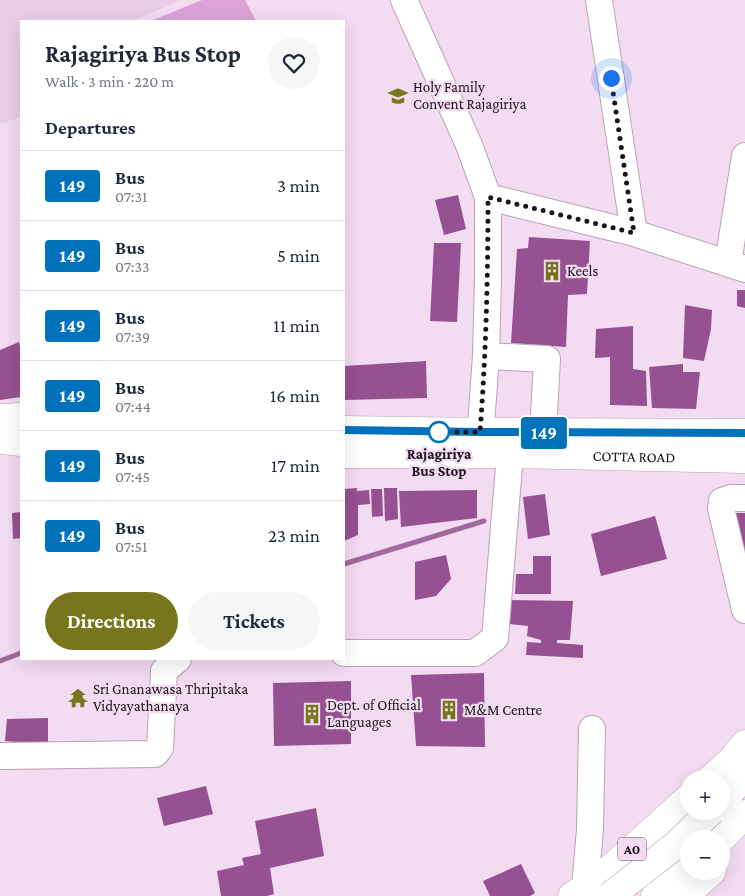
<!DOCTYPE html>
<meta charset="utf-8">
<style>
body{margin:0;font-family:"Crimson Pro",serif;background:#f6f6f7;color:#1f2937;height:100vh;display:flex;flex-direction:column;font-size:19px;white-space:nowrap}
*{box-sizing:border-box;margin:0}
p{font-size:16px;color:#747a83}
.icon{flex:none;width:28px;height:28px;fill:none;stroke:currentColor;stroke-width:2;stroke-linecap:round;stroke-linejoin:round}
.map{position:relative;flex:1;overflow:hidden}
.drawer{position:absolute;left:20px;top:20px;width:325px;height:640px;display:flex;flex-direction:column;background:#fff;border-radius:0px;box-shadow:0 5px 20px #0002}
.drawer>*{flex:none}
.badge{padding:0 10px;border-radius:4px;font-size:18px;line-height:32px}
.buttons{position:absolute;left:680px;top:770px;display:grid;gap:10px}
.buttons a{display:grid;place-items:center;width:50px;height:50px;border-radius:50%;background:#fff;box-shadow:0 5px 20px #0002;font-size:25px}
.you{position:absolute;width:25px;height:25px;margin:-12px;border:4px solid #fff;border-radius:50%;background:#1a73e8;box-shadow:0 0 0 8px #1a73e833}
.map>.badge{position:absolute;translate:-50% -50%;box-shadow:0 0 0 2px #fff}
h2{padding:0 25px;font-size:19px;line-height:45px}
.round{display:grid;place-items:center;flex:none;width:52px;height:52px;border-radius:26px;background:#f6f6f7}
.head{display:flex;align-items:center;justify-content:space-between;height:85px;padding:0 25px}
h1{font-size:24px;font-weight:700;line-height:38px}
.primary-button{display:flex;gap:10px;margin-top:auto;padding:10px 25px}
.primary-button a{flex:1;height:58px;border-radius:30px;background:#78761c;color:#fff;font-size:20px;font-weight:700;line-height:58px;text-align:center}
.primary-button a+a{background:#f6f6f7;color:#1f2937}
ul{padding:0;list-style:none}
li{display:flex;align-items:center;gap:15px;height:70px;padding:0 25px;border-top:1px solid #e0e1e3}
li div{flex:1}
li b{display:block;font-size:19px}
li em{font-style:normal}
li .badge{min-width:55px;font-weight:700;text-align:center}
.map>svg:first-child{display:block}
</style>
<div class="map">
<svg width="745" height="896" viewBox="0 0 745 896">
<rect width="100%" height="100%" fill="#f3dbf1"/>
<path fill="#eacce7" d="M0,0H181L133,21H21V117L0,124Z"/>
<path fill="#dca2d7" d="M202,0H245L256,21H151Z"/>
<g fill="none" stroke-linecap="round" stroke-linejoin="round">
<path stroke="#9f699b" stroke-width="5" d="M344,564L484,521
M0,661L21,653"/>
</g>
<path fill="#965192" d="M458,195L466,229L444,235L435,200Z
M529,237L590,241L587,294L568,295L566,347L511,343L517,249L528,248Z
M434,243H461L457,322L430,321Z
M737,290H745V308L737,306Z
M685,305L712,310L711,329L704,361L683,358Z
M633,326V369L646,371L647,406L610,405V357L595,358L596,329Z
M19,342L21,351V397L0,400V350Z
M426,361L427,398L344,400V366Z
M683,364V372H700L696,409L652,408L649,367Z
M357,488V491L369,490L370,504L358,505V535L344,541V489Z
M384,488H397L398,519L385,521Z
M371,489H382L383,516L372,517Z
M477,490V518L401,527L399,491Z
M545,494L550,535L528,539L523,497Z
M21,512V538L13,539L12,513Z
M725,513H745V582Z
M655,516L667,559L601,576L591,534Z
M446,555L451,579L436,596L415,600V562Z
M533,556H551V594H515L516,574H533Z
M510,600L573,601L570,640H557V643L583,645V658L526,655L527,642L541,643V640L527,636L528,626L509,624Z
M484,673L485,747L416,746L411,675Z
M351,681V744L274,746L273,683Z
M48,718V745L5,741L7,719Z
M206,786L213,814L164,826L157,798Z
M316,808L324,856L270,868L274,894L267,896H221L217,871L244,865L242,858L261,854L255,821Z
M521,864L535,893L530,896H490L483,881Z"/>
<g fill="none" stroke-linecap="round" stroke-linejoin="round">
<defs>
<path id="minor" d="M404,0L469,145L488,197V279L486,356L479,453
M599,0L634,233
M488,197L634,233L745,269
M728,263L745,156
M486,356L547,359L543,433
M745,498H731L722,501L721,508L745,610
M344,653H475L495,638L510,454
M0,756L155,754L160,748L164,671L178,659
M585,888L590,829L592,729"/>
<g id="major">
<path d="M0,418L21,417"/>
<path d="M344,430L480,432L745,433"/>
<path d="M0,440L21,442"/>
<path id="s1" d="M344,454H510L745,459"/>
</g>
<path id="highway" d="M711,779L731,761L745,744
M721,801L745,776
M721,839L745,814
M572,896L599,879L689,798
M655,896L689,868
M684,896L712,871"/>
</defs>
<use href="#minor" stroke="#baa2b7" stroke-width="28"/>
<use href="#major" stroke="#baa2b7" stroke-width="29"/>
<use href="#highway" stroke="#baa2b7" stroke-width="29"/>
<use href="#minor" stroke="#fff" stroke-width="26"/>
<use href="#major" stroke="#fff" stroke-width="28"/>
<use href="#highway" stroke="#fff" stroke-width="28"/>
<defs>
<path id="highway-bridge" d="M610,896L676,845L711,811"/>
</defs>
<use href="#highway-bridge" stroke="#baa2b7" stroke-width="29" stroke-linecap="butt"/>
<use href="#highway-bridge" stroke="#fff" stroke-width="28"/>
</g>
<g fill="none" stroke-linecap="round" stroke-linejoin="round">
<defs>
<path id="line" d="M344,430L480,432L745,433"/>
</defs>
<use href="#line" stroke="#fff" stroke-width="11"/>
<use href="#line" stroke="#0072bc" stroke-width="8"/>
<path stroke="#1b131b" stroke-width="5" stroke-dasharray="0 9" d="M439,432H480C486,354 488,276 488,197L634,233L611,78"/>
</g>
<defs>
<symbol id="school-bare" viewBox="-9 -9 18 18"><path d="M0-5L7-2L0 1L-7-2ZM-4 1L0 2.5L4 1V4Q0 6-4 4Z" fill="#78761c" stroke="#f3dbf1" stroke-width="2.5" paint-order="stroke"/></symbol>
<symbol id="building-bare" viewBox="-9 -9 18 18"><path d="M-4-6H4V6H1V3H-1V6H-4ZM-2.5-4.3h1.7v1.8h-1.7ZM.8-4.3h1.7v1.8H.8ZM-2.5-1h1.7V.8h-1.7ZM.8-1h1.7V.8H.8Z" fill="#78761c" stroke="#f3dbf1" stroke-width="2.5" paint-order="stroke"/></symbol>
<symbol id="temple-bare" viewBox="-9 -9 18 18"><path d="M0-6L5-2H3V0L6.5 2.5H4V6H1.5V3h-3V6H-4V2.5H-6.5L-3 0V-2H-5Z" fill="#78761c" stroke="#f3dbf1" stroke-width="2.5" paint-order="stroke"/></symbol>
</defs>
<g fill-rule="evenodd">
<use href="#school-bare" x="384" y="82" width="28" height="28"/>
<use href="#building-bare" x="538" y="257" width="28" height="28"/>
<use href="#temple-bare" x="64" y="684" width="28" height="28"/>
<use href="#building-bare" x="435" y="696" width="28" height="28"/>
<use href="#building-bare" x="298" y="700" width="28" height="28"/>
</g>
<circle fill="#fff" stroke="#0072bc" stroke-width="2.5" cx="439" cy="432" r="10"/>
<g text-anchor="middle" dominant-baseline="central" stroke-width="4.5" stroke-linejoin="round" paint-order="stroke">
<rect fill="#f3dbf1" stroke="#5c4f5b" stroke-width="1" x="618" y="837.5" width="28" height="23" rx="4"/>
<g font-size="14" font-weight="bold" fill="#1b131b">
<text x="632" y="849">A0</text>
</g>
<g font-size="15" fill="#1b131b" stroke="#f3dbf1" text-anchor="start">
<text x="413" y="87">Holy Family<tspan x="413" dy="17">Convent Rajagiriya</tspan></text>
<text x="567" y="271">Keels</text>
<text x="93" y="689">Sri Gnanawasa Thripitaka<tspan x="93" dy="17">Vidyayathanaya</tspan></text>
<text x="327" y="705">Dept. of Official<tspan x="327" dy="17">Languages</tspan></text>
<text x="464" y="710">M&amp;M Centre</text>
</g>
<g font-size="15" font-weight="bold" fill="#1b131b" stroke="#f3dbf1">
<text x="439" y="454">Rajagiriya<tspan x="439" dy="17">Bus Stop</tspan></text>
</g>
<g font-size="15" fill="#1b131b" stroke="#f3dbf1">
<text stroke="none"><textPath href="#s1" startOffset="290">COTTA ROAD</textPath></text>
</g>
</g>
</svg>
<div class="buttons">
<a>+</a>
<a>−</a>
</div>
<div class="you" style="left:611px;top:78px"></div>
<b class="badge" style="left:544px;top:433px;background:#0072bc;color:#fff">149</b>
<section class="drawer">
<div class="head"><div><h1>Rajagiriya Bus Stop</h1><p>Walk · 3 min · 220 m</p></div><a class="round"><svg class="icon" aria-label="heart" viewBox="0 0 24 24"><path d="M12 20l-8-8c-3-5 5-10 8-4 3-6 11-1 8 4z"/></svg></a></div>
<h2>Departures</h2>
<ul>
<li><span class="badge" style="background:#0072bc;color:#fff">149</span><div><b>Bus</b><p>07:31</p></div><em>3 min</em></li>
<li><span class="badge" style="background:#0072bc;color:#fff">149</span><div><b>Bus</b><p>07:33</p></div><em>5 min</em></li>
<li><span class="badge" style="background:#0072bc;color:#fff">149</span><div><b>Bus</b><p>07:39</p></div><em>11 min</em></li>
<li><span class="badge" style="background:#0072bc;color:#fff">149</span><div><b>Bus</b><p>07:44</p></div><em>16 min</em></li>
<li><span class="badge" style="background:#0072bc;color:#fff">149</span><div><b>Bus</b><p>07:45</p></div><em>17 min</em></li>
<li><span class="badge" style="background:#0072bc;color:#fff">149</span><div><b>Bus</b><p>07:51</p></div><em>23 min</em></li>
</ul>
<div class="primary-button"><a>Directions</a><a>Tickets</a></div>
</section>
</div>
